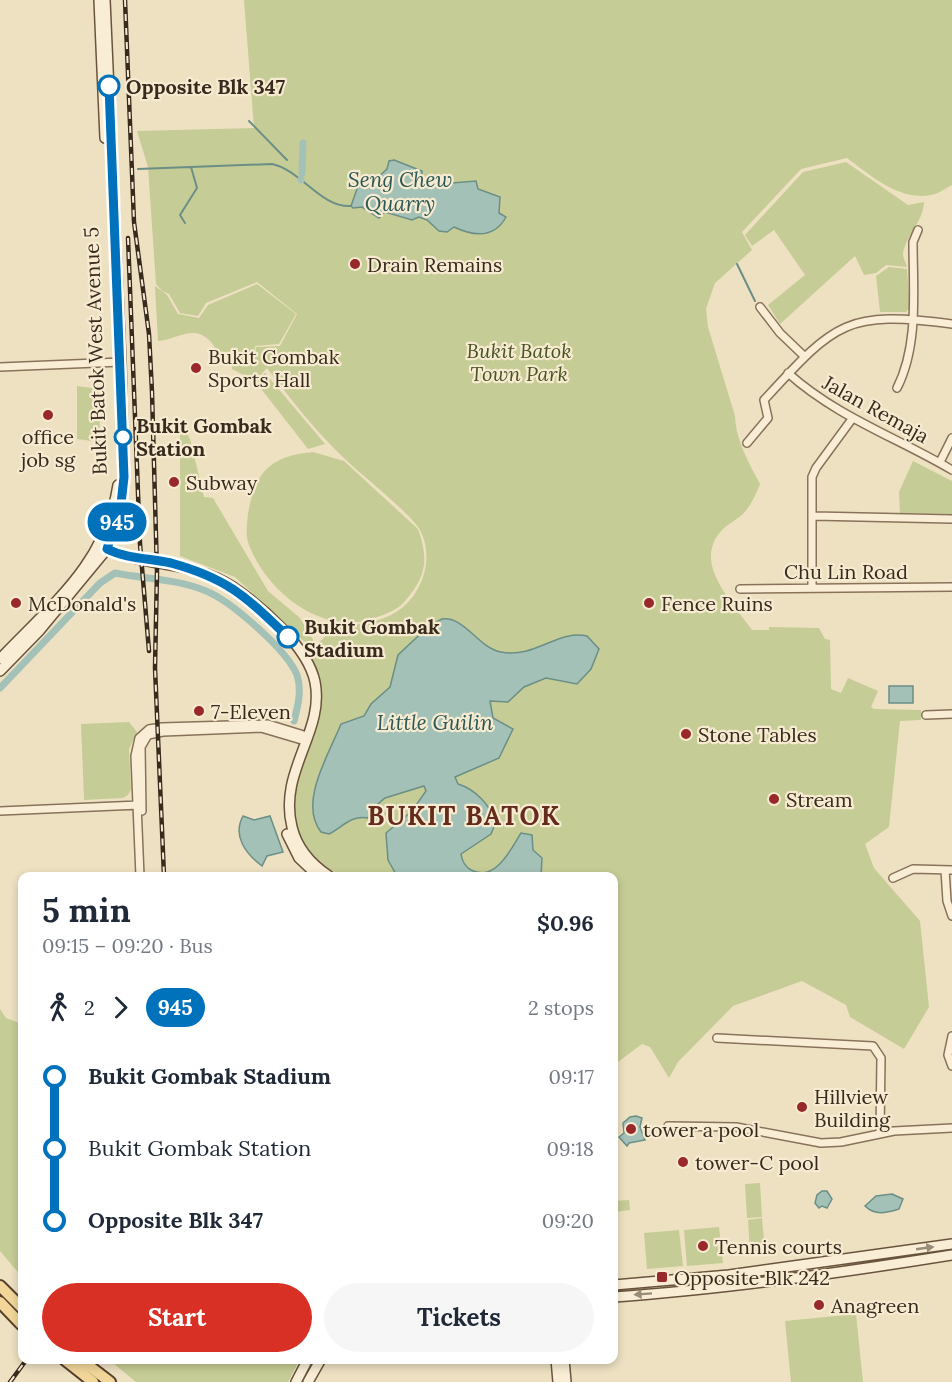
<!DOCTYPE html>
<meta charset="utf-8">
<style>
body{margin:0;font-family:Lora,serif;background:#f6f6f7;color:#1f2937;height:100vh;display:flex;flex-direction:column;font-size:22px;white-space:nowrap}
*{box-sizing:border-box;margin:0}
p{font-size:20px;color:#747a83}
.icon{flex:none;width:33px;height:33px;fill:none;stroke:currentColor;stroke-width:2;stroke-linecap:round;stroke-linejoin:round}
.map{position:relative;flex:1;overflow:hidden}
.panel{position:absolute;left:18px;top:872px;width:600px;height:492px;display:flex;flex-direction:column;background:#fff;border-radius:12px;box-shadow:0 3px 9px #0003}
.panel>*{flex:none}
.badge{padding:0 12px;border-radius:20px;font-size:21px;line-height:39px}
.map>.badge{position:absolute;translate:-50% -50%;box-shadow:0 0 0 3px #fff}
.legs{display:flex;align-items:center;gap:9px;height:66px;padding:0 24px;font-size:20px}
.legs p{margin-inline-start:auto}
.head{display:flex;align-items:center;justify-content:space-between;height:102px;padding:0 24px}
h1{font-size:33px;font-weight:800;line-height:45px}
.button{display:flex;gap:12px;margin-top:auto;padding:12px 24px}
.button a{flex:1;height:69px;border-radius:36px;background:#d93025;color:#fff;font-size:24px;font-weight:800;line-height:69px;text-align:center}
.button a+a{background:#f6f6f7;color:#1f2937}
ul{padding:0 24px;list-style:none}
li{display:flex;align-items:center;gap:21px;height:72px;font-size:22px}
li i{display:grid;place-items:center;width:9px;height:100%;margin:0 8px;background:currentColor}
li i::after{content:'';width:15px;height:15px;margin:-8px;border:4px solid;border-radius:50%;background:#fff}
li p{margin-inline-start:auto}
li:first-child i{background:linear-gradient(#0000 50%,currentColor 0)}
li:last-child i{background:linear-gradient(currentColor 50%,#0000 0)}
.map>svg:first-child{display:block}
</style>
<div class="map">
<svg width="952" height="1382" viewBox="0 0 952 1382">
<rect width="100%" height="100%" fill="#eee1c2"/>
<path fill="#c6cc95" d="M244,0H952V185C946,188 938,194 931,195C899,201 870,175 847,158L801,169L742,232L752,250L715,283L706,309L708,327L735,416C736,441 749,463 760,484C756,494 751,505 744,513C738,519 729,523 722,530C691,563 733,602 752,630H769V627L819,628L825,639L830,640L831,689L841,693L848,678L878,691L871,707L874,709L921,710V720L900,721L889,827L865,844L874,868L920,921L929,1007L904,1049L850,1017L846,1005L802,981L733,1006L678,1062L669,1078L650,1047L642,1044L614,1065V876H342C327,869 314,858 305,843C275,796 314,753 320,706C322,687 317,668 309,652L337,625C357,626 385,622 402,608C424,590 434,556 420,530C412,515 363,476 347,461C317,433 292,401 267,368L256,380L265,373L325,444L308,449L255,381L232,369L230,355L222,360C217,354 215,345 209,340C192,324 176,340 158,341L155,286L167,295L178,314L199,318L208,305L257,284L296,314L279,344L255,346L256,361V347L280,346L297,314L257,282L206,303L198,316L180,313L169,294L162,291L156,284L148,167L137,131L254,128Z
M846,162L908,205L924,202C923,223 906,234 903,254C903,259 906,262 907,267L886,265L876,273L864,275L855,256L780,324L768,305L805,275L774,230L752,246L745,235L803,172Z
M889,267L907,269L910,308L906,312H880L876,276Z
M77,386L99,389L100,442L77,439Z
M180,421L190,439L204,497L213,498L268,591L300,618L315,643L310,647L235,577L180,556Z
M313,452L344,461L418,529C429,560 426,576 406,600C398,610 386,614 374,618C324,637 267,593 249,545C245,535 247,524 248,514C255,471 271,456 313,452Z
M913,461L952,481V514L900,513L899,492Z
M129,722L137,732L129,749L131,789L128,795L123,798L84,800L81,724Z
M0,1009L6,1018L22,1024V1277L0,1251Z
M760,1183L762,1217L747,1218L745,1184Z
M629,1200L630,1210L614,1212V1201Z
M762,1218L765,1252L750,1253L748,1220Z
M719,1227L723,1263L687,1266L684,1230Z
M679,1230L683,1266L647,1269L644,1233Z
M856,1314L863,1382H791L785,1321Z
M108,1359H300L288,1382H136Z"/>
<path fill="#a4c1b8" stroke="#6b8f86" stroke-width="1.5" d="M394,160L422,171V179L432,184L442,181L443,176L452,183L476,181L478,189L500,197L499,213L506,217C494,239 473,236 454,227L447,232L439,231L427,220L419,217L412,220L385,212L379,218L362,207L353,208L351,206L358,186L367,175L377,178L387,169L389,161Z
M442,619C465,616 478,648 501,652C535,659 558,629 587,636L599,649L591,669L577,684L546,678L524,687L508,702L490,701L493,718L513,729L499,758L455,777L458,784C475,789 490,805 496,822L491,834L461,854C462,861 464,866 471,870C495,883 511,849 521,833L532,835L533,850L542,858L541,876H397L388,860L386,833L412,811L426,791L424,786L385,798L371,810L368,818C350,815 343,827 329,834L321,832C298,803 329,754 341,724L364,716L371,704L390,687L398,655L430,625Z
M889,686H913V703H889Z
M243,816L254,820L270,816L283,852L267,856L262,866C246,854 232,836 243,816Z
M636,1116L642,1118L640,1127L645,1140L629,1143L627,1146L619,1137L624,1133L623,1123L630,1117Z
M822,1191H827L832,1199L827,1208L822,1206L819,1208L815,1203L817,1195Z
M892,1194L903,1199L899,1209C886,1213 875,1216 865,1206L876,1196Z"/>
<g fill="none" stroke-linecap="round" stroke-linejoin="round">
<path stroke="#6b8f86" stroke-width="2" d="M249,121L287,160
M138,169L272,164C301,170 321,208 351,206
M185,223L180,215L197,188L191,167
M737,264L755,301"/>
<path stroke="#a4c1b8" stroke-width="7" d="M302,173L303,143
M301,180V179
M0,688L100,583L115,573C145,579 178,579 206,591C231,601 287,650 297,675C302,690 298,706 294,721"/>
<defs>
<path id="street" d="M760,307L780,333L804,356
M0,367L121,362
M788,373C837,417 896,437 952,470
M897,388C919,345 913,289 913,242L918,230
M747,443L768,418L764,400C835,323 845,310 952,324
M940,462L952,438
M814,516L952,519
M812,588V477L816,468L852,419
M740,589L952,587
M926,715L952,714
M0,811L139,805
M142,811L141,747L148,735L163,732L261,728L305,741
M945,870L947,901L952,916
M140,876L135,756L139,738L149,729L162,727L268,724L307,736
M893,878L913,869L952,870
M952,1036L948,1055L952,1066
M717,1038L873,1046L881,1058L880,1133
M668,1126L736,1127L821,1143L841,1142L894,1131L952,1128"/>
<path id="secondary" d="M99,0L105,138
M103,547C144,568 193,560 233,587C261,606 308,647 315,682C325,732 278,771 292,827C297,848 311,864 329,876
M0,659C52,604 106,564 118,485
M0,671L40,630L107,549L121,504L124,477L121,362L105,0
M287,834L299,858L318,876
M614,1285L729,1275L952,1244
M614,1297C727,1289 840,1273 952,1255
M556,1359L558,1382
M564,1359L566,1382
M296,1382L308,1359
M308,1382L321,1359"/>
<path id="primary" d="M0,1286L22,1308
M0,1302L22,1325
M64,1359L93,1382
M80,1359L110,1382"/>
</defs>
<use href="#street" stroke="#887259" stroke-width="10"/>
<use href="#secondary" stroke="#6a533c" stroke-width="12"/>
<use href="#primary" stroke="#56402d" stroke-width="14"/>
<use href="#street" stroke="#f9eed5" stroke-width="7"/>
<use href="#secondary" stroke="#f9eed5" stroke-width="9"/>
<use href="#primary" stroke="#f2d699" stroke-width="10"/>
<defs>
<path id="rail" d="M125,0L134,222L149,334L152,392L157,572L155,668L164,876
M128,238L140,544L149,651
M10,1382L27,1359"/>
</defs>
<use href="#rail" stroke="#382a1d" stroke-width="4.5"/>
<use href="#rail" stroke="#f6ebd1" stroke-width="2" stroke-dasharray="7" stroke-linecap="butt"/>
</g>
<defs><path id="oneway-solid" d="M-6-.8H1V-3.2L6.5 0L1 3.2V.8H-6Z" transform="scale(1.5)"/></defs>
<g fill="#988c79">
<use href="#oneway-solid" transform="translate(925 1248) rotate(-8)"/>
<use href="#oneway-solid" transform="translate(643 1294) rotate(176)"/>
</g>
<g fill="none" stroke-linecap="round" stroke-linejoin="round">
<defs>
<path id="line-1" d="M109,86L124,477L121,504L107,549C127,559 150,558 171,563C229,579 246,597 288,637"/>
</defs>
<use href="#line-1" stroke="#fff" stroke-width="14"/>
<use href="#line-1" stroke="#0072bc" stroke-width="9"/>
</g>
<g fill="#fff" stroke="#0072bc" stroke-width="3">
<circle cx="109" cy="86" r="10"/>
<circle cx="123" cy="437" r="8"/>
<circle cx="288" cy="637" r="10"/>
</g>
<g fill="#982829" stroke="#f6ebd1" stroke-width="2">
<circle cx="355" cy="264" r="6"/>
<circle cx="196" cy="368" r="6"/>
<circle cx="48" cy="415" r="6"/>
<circle cx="174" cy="482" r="6"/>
<circle cx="16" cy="603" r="6"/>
<circle cx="649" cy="603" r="6"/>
<circle cx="199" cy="711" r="6"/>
<circle cx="686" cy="734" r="6"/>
<circle cx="774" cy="799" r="6"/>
<circle cx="802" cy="1107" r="6"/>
<circle cx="631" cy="1129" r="6"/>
<circle cx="683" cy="1162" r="6"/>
<circle cx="703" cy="1246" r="6"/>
<rect x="656" y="1271" width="12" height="12" rx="3"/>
<circle cx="819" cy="1305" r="6"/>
</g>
<g text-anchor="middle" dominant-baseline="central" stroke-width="4.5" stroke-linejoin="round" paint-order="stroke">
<g font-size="20" font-weight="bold" fill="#382a1d" stroke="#f6ebd1" text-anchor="start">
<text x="126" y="86">Opposite Blk 347</text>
<text x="136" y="425">Bukit Gombak<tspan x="136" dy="23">Station</tspan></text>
<text x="304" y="626">Bukit Gombak<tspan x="304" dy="23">Stadium</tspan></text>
</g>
<g font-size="20" fill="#382a1d" stroke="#f6ebd1" text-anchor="start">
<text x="367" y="264">Drain Remains</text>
<text x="208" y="356">Bukit Gombak<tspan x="208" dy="23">Sports Hall</tspan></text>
<text x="48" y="436" text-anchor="middle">office<tspan x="48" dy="23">job sg</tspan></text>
<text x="186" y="482">Subway</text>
<text x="28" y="603">McDonald's</text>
<text x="661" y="603">Fence Ruins</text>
<text x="211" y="711">7-Eleven</text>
<text x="698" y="734">Stone Tables</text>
<text x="786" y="799">Stream</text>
<text x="814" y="1096">Hillview<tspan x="814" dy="23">Building</tspan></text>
<text x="643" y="1129">tower a pool</text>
<text x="695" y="1162">tower-C pool</text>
<text x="715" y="1246">Tennis courts</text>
<text x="674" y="1277">Opposite Blk 242</text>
<text x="831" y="1305">Anagreen</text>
</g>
<g font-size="20" font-style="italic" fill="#485424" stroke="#f6ebd1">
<text x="519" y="350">Bukit Batok<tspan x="519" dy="23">Town Park</tspan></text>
</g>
<g font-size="20" fill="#382a1d" stroke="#f6ebd1">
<text transform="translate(95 351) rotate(-92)">Bukit Batok West Avenue 5</text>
<text transform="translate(876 409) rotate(29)">Jalan Remaja</text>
<text x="846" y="571">Chu Lin Road</text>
</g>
<g font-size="21" font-style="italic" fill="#2c5855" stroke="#f6ebd1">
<text x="400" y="179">Seng Chew<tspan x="400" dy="24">Quarry</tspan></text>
<text x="435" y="722">Little Guilin</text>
</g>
<g font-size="26" font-weight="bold" letter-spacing="1.5" fill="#652b1c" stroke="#f6ebd1">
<text x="464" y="815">BUKIT BATOK</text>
</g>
</g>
</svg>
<b class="badge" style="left:117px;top:522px;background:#0072bc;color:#fff">945</b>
<section class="panel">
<div class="head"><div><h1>5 min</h1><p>09:15 – 09:20 · Bus</p></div><b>$0.96</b></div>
<div class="legs"><svg class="icon" aria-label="walk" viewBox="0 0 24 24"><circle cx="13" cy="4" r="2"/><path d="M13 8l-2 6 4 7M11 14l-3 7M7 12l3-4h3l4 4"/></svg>2<svg class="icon" aria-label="forward" viewBox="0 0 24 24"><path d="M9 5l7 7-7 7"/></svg><b class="badge" style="background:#0072bc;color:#fff">945</b><p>2 stops</p></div>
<ul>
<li><i style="color:#0072bc"></i><b>Bukit Gombak Stadium</b><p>09:17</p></li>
<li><i style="color:#0072bc"></i><span>Bukit Gombak Station</span><p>09:18</p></li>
<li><i style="color:#0072bc"></i><b>Opposite Blk 347</b><p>09:20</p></li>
</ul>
<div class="button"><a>Start</a><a>Tickets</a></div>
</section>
</div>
